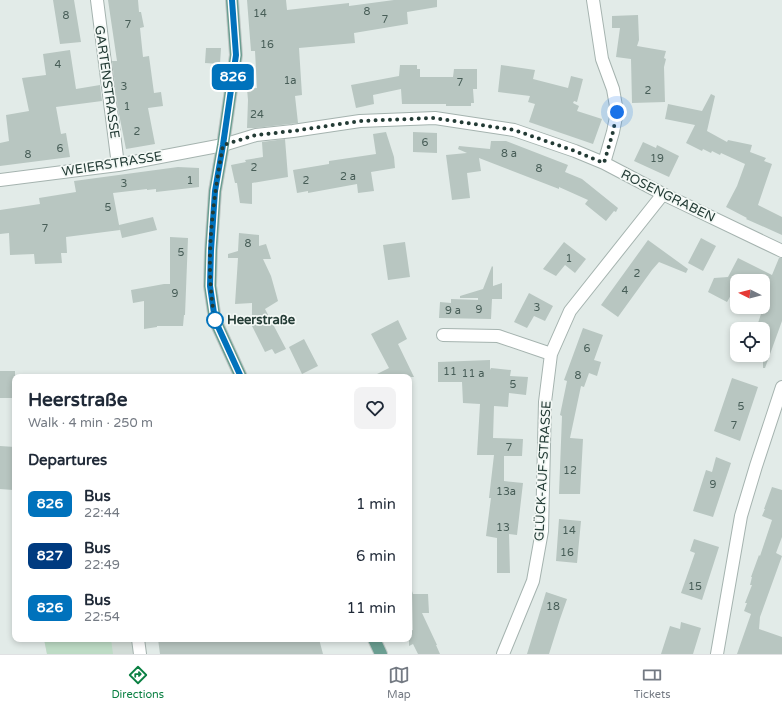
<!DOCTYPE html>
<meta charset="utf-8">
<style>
body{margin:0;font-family:"Varela Round",sans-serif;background:#f2f2f3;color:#1f2937;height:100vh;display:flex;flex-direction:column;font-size:15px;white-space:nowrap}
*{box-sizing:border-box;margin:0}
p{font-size:13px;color:#747a83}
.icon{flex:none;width:22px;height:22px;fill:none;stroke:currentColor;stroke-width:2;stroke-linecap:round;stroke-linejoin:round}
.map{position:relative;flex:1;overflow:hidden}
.panel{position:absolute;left:12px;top:374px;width:400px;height:268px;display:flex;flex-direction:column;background:#fff;border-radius:8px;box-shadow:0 2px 6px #0003}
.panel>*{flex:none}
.badge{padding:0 8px;border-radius:6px;font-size:14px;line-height:26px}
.needle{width:26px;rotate:276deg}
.buttons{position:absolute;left:730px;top:274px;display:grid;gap:8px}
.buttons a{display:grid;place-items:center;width:40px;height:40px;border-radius:8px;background:#fff;box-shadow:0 2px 6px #0003;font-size:20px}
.you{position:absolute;width:20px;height:20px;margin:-10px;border:3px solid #fff;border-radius:50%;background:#1a73e8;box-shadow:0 0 0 6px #1a73e833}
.map>.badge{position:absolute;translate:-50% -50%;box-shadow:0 0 0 2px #fff}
h2{padding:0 16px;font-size:15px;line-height:36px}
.round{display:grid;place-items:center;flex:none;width:42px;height:42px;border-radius:8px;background:#f2f2f3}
.summary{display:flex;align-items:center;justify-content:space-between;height:68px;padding:0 16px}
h1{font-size:19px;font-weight:700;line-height:30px}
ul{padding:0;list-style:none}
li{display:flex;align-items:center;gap:12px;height:52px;padding:0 16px}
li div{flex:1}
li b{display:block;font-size:15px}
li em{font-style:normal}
li .badge{min-width:44px;font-weight:700;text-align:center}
.dock{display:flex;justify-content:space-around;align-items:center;height:56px;border-top:1px solid #e0e1e3;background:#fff;font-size:11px;color:#747a83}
.dock a{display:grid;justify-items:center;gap:2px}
.dock .selected{color:#0b8043}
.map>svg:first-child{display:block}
</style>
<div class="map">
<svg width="782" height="654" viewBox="0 0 782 654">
<rect width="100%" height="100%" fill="#e2ebe8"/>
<path fill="#d1dbd6" d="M44,639H132L134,654H47Z"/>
<path fill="#bddbc5" d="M44,639H111L113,654H47Z"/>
<path fill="#b8c6c1" d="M53,0H74L81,42L60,44Z
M108,0H138L139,12H141L144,27L140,28L143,57L149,56L154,93L161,92L163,106L148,108L155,144L126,149L118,109L112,61H117Z
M247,0H286L287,10L349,3V6L394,0H437V7L407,12L408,24L354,33L355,43L299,48L302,95L295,96L298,123L255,128H247L248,100L247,89L257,88L255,51H251Z
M638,15L639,40L637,46L666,51L664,58L666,59L664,67L665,102L632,103L631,59L616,57L620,28H612V16Z
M206,48H221L220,64L205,63Z
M70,50L76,89L100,85L102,101L56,107L61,134L66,133L70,157L0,166V143L9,141L6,115L29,111L22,78L46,75L43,54Z
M400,65H417V69H420V77H453L454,69H477V89H473L474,103H471V106H446V104H402L401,89L373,95L374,104L356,108L351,85L399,76Z
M501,65L535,70L533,79L568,88L571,76L583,79L577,102L574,101L573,103L579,106L577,111L602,119L593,144L529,122L535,104L528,102L530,96L498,92Z
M711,94L715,96L707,131L727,142L728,140L752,145L750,152L766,158L764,161L772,164L758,205L782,217V235L746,219L747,218L726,207L737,186L745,164L721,153L720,155L712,151L711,153L703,149L702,151L686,143L695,125L665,119L668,104L702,111Z
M386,132L394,157L395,168L371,172L374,191L358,193L357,184L308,193V191L297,193L293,170L329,164V161L376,154L373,134Z
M413,132L437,133V153L413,152Z
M285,139L288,177L252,183V204L240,203L237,183H235L231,165L246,162L245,160L263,157L262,142Z
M491,141H506L568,165L565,172L582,179L618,208L616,212L614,211L606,221L585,204L588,200L559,187V189L479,158L481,171L467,173L470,198L452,200L446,155L467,153L458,149L459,146L490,149Z
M643,142L656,148L657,145L679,156L669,177L634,161Z
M178,167L199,168V187L156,192V189L147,190V189L113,193L120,230L66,237L67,253H61L62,263L35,264L34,254L10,255L9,233L0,234V210L40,204L39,198L76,192L74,181Z
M153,217L157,230L122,238L119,225Z
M239,233L259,235V246L266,244L271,259H263L271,276L278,301L265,309L286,349L275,354L272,349L265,352L252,326V303L235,304L238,258H228V254L238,251Z
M170,237L188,238L185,315H184L183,326H157V327L144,329V301L133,303L131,290L164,284H170Z
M701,238L716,246L703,271L688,263Z
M648,240L688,269L686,273L659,262L652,270L618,317L601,305Z
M405,242L410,277L388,280L383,245Z
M564,242L586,259L575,273L565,265L556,276L543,269Z
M738,258L772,275L779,258H782V321L765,368H763V329H756L761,314L758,313V309L759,307H763V281H737V298L731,295L727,302L708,292L714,278L728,277Z
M492,266L493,267V286L502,283V299H492L491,319L439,318L440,302L451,303V299L478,300V298H460V296L483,289Z
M529,293L553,306L545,321L534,316L527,328L514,322Z
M398,320L407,339L398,344L414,377H371L389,368L371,334Z
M583,328L603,335L594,360L601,362L597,376L589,373L584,387L581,386L570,438L583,439L580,494H559L562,416L560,415L567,381L564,380Z
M304,339L318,366L302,374L289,347Z
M490,360V370L491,368L511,370L510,376L528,377L526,395L509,393L508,407L494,406L493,438L523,439L522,456H504V481L523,483L517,535L509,534L510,573H497V538L486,536L491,498H489L494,455H477L480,404L463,403L462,382H438V362Z
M0,371H15V398H0Z
M732,378L758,387L740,441L714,431Z
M0,446L15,447L13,490L0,489Z
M716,457L731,463L713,517L693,511L706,470L712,472Z
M772,487L782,490V537L776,553L782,556L760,617L759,629L782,637V654H737L751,614L744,611L747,603H745L752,585H750L752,577H751L759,555L760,556L772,520L762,516L765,509H764Z
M559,519L581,521L577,563L556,561Z
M694,539L719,547L702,600L681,593L695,553L690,551Z
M412,591L413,594H428L429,613H422L437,645H436L440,654H418L413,644L409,646V631L413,630Z
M546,592L567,599L560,619L549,654H527Z
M681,622L701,628L693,654H661L670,626L680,629Z
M158,639H319L323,654H160Z"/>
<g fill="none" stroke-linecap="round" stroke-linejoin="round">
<defs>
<path id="minor" d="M97,0L118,165
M593,0L602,59L613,89L617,112L613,132L604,163
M0,180L118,165L223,145L256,135L293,131L360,121L435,118L514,130L575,151L604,163L663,194L782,251
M443,335L498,336L551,354
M138,639L140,654
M503,654L533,581L542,531L545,402L551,354L570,311L663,194
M717,654L741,516L756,466L782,387"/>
<path id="major" d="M232,0L236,55L223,145L215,191L211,250L210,286L215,320L241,377
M374,639L381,654"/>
</defs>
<use href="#minor" stroke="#a5b3af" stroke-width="14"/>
<use href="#major" stroke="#c1c8c6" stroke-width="14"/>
<use href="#minor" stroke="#fff" stroke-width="12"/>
<use href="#major" stroke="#6a9e91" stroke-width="12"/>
</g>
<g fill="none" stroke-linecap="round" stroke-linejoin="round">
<defs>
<path id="line" d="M232,0L236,55L223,145L215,191L211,250L210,286L215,320L241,377"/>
</defs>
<use href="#line" stroke="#fff" stroke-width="9"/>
<use href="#line" stroke="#0072bc" stroke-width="6"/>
<path stroke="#233b35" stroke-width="4" stroke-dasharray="0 7.2" d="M215,320C204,264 213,201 223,145L256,135L293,131L360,121L434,118L514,130L575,151L604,163L613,132L617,112"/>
</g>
<circle fill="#fff" stroke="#0072bc" stroke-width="2" cx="215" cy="320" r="8"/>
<g text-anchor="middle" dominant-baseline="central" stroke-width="3.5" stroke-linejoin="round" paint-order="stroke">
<g font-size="11" fill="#485e58">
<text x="367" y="11">8</text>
<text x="260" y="13">14</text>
<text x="66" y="15">8</text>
<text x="385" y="19">7</text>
<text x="128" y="24">7</text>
<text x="267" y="44">16</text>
<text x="58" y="64">4</text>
<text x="290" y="80">1a</text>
<text x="460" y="82">7</text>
<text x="124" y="86">3</text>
<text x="648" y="90">2</text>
<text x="127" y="106">1</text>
<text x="257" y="114">24</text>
<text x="137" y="131">2</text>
<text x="425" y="142">6</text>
<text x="60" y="148">6</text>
<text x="509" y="153">8 a</text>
<text x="28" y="154">8</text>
<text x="657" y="158">19</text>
<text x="254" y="167">2</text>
<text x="539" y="168">8</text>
<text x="348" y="176">2 a</text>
<text x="190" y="180">1</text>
<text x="306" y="180">2</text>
<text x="124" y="183">3</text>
<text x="108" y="207">5</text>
<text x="45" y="228">7</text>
<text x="248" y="243">8</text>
<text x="181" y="252">5</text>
<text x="569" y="258">1</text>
<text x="637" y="273">2</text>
<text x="625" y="290">4</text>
<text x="175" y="293">9</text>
<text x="537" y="307">3</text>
<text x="479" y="309">9</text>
<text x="453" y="310">9 a</text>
<text x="587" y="348">6</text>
<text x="450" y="371">11</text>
<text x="473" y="373">11 a</text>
<text x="578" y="375">8</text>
<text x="513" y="384">5</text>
<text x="741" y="406">5</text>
<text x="734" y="425">7</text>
<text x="509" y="447">7</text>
<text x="570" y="470">12</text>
<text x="713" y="484">9</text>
<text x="506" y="491">13a</text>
<text x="503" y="527">13</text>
<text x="569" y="530">14</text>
<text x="567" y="552">16</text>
<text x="695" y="586">15</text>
<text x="553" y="606">18</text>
</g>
<g font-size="13" fill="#233b35" stroke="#f3f8f5">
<text transform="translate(107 82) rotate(82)">GARTENSTRASSE</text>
<text transform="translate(112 164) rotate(-9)">WEIERSTRASSE</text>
<text transform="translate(668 196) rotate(26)">ROSENGRABEN</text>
<text transform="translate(543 471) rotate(-87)">GLÜCK-AUF-STRASSE</text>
</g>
<g font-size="13" font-weight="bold" fill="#233b35" stroke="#f3f8f5" text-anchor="start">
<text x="227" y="320">Heerstraße</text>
</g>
</g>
</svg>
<div class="buttons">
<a><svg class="needle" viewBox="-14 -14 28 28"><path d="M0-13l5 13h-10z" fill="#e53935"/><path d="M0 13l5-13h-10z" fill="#747a83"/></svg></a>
<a><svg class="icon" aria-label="locate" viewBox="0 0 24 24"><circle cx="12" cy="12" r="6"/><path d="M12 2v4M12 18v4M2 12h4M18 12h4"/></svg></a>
</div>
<div class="you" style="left:617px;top:112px"></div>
<b class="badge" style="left:233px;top:77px;background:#0072bc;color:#fff">826</b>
<section class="panel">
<div class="summary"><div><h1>Heerstraße</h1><p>Walk · 4 min · 250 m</p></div><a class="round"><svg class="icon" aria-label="heart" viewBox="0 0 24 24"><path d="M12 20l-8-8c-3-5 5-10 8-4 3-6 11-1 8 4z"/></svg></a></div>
<h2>Departures</h2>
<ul>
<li><span class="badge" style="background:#0072bc;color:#fff">826</span><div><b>Bus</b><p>22:44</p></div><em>1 min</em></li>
<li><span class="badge" style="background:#003b80;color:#fff">827</span><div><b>Bus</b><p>22:49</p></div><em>6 min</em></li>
<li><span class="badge" style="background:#0072bc;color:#fff">826</span><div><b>Bus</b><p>22:54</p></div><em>11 min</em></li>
</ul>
</section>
</div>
<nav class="dock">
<a class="selected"><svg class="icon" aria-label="directions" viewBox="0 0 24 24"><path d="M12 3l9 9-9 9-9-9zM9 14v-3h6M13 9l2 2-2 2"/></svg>Directions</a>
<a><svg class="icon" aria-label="map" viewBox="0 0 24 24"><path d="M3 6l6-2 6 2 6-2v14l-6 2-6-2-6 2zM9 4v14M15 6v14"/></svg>Map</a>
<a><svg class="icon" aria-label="tickets" viewBox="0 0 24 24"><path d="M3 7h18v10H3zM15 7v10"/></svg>Tickets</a>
</nav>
